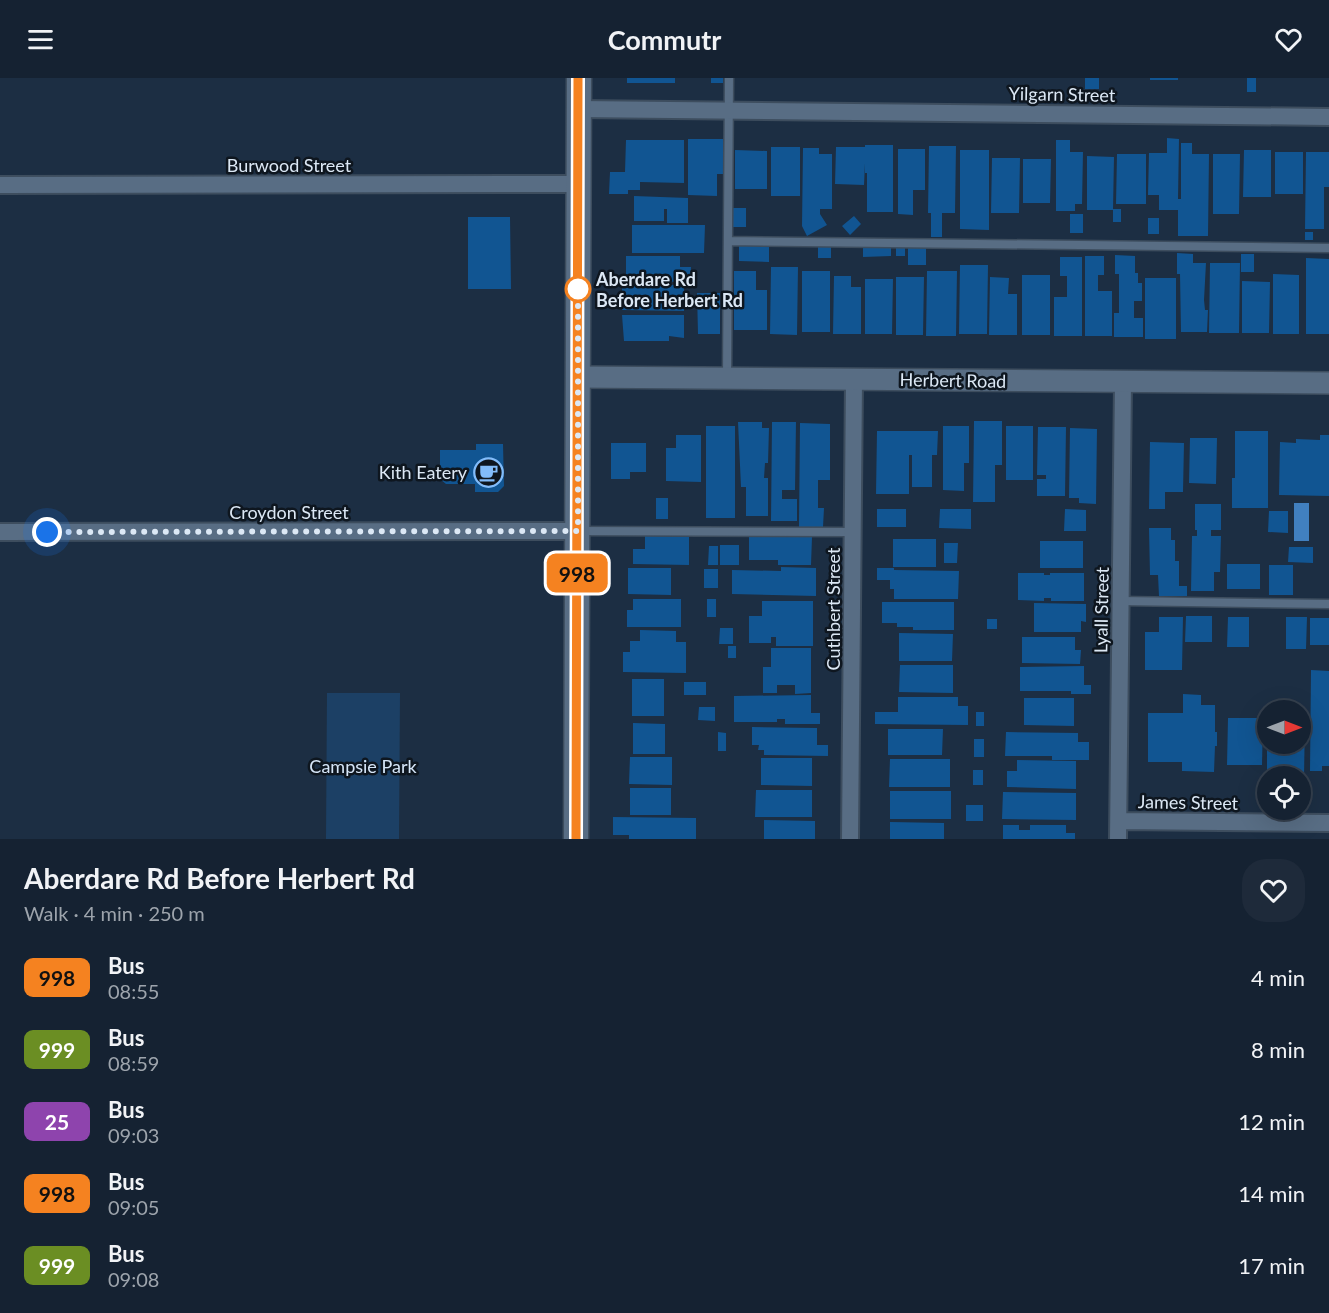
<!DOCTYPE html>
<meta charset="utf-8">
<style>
body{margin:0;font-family:Lato,sans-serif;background:#1e2a3a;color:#f1f3f6;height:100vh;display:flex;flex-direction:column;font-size:22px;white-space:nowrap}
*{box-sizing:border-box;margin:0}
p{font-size:20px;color:#9da4ac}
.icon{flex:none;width:33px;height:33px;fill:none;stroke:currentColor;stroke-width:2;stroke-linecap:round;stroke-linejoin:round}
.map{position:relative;height:761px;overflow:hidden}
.drawer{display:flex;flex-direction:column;background:#152232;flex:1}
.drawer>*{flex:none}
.badge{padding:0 12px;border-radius:9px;font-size:21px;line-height:39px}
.needle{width:39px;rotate:90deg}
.fabs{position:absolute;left:1257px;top:622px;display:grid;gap:12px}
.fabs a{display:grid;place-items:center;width:54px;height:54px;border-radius:50%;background:#152232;box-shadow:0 6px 24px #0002,0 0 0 2px #343f4d;font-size:30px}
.you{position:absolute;width:30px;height:30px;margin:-15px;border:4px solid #fff;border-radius:50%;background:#1a73e8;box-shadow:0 0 0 9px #1a73e833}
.map>.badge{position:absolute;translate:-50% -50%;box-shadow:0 0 0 3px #fff}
.round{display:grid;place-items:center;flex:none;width:63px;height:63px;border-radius:24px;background:#1e2a3a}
.summary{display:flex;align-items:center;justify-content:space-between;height:102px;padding:0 24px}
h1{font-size:28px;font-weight:700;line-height:45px}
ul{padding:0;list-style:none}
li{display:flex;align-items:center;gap:18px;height:72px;padding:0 24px}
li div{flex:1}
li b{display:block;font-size:22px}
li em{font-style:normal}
li .badge{min-width:66px;font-weight:700;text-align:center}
header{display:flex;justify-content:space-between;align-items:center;height:78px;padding:0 24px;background:#152232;font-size:27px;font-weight:700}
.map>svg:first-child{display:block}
</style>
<header><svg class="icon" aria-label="menu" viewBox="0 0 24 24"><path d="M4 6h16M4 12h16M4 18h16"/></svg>Commutr<svg class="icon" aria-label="heart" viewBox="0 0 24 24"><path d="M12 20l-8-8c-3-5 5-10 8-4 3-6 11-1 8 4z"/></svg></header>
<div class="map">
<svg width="1329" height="761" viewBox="0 0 1329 761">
<rect width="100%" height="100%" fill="#1c2e43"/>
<path fill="#1c4065" d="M327,615H400L399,761H326Z"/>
<path fill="#4180c0" d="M1294,425H1309V463H1294Z"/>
<path fill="#115592" d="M627,0H675V5H627Z
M711,0H723V5H711Z
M1085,0H1099V11H1085Z
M1150,0H1178V2H1150Z
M1247,0H1256V14H1247Z
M1167,60L1179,61L1178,121H1181V65H1192V76H1209L1208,158H1178V132H1159V117H1148L1149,75H1167Z
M688,61H723V96H717V118L688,117Z
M626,62H684V105L640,104V112H628V116H609L610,94H625Z
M1056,62H1070V74H1083L1082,126H1075V133H1056Z
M865,67H893V134H867V95H865V85L864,107L835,106L836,69H865Z
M929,68H956L955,135H942V159H931V135H928Z
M771,69H800V118H771Z
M803,70H819V76H832V131H820V136L827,147L807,158L802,148Z
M898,71H925V112H913V137L898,136Z
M735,72L767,73V111H735Z
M960,72H989V152L960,151Z
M1244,72H1271V119H1243Z
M1275,74H1303V116H1275Z
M1306,74H1329V109H1324V151H1305Z
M1117,76H1146V126H1116Z
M1213,76H1240L1239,136H1213Z
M1087,78L1114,79L1113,132H1087Z
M992,80H1020L1019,135H991Z
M1023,81H1051L1050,125H1023Z
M634,118L688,120V145H667V131H664V143H634Z
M733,130H746V149H733Z
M1113,131H1121V144H1113Z
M1070,136H1083V155H1070Z
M854,138L861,146L850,157L842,148Z
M468,139H510L511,211H468Z
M1148,140H1159V156H1148Z
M632,147H705L704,175H632Z
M1305,154H1313V162H1305Z
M739,166L769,167V184L739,183Z
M818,167H831V180H818Z
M863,168L891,169V178L863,179Z
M896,169H905V178H896Z
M908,169H926V187H908Z
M1177,175L1193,176V185H1206L1204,222L1205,232H1208L1207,254H1181L1180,196H1177Z
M1241,176H1254V194H1241Z
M1115,177L1135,178V195H1138V205H1142V223H1134V240H1143V259H1114V235H1119V196H1115Z
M626,178H680V189H691L690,204L626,203Z
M1085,178H1104V197H1098V213H1112V258H1085Z
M1060,179H1082V258H1054V219H1067V198H1060Z
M1306,180L1329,181V256H1306Z
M1210,185H1240L1239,255H1209Z
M960,187H988L987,256H959Z
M771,189H798L797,257L770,256Z
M734,193H756V212H767V252H734Z
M802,193H830V254H802Z
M927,193H957L956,258H926Z
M1273,196L1299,197V256H1273Z
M1022,197H1050V257H1022Z
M834,198H851V209H861V256H833Z
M896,199H924L923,257H896Z
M990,199L1009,200L1008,216H1017V257H989Z
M1145,200H1176V261H1145Z
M865,201H893L892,256H865Z
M1242,203L1270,204L1269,255H1242Z
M622,206L684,207V233L622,232Z
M697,215H720V256H698Z
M622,237H684V260L669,258V263H624Z
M974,343H1002V387H995V424H973Z
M738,344H762V350H769L768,385H765L764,400H768V438H746V409H741Z
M772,344H796L795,412H782V421H797V443H771Z
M800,345L830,346V402H818V430H824L823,449H799Z
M706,348H735V440H706Z
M943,348H969V385H964V413L943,412Z
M1006,348H1033V402H1006Z
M1038,349H1066L1065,418H1037V401H1046V397H1037Z
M1070,350L1097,351L1096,426L1079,425V420H1069Z
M877,353H938L937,377H932V409H912V377H909V416H876Z
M1235,353H1268V430H1232V400H1235Z
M676,357H701V404L666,403V370H676Z
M1320,357H1329V418L1279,417L1280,364L1296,365V361L1320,362Z
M1190,360H1217L1216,406L1189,405Z
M1150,364L1184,365L1183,414H1165V431H1149Z
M611,365H646V394H630V401H611Z
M476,366H503L504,408L498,414H475V406H446L440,401V372H476Z
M656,420H668V441H656Z
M1195,426H1221V452H1211V458H1221L1220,494H1214V513H1191L1192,458H1197V452H1195Z
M877,431H906V449H877Z
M940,431H971V451L939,450Z
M1065,431L1086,432V453H1064Z
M1269,433H1288V455L1268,454Z
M1149,450H1171V462H1175V483H1179V508H1187V518H1159L1158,497H1150Z
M645,458L689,459V487L633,486V471H645Z
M749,459H812L811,487H778V482H749Z
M893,461H936V489H893Z
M1040,463H1083V490H1040Z
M944,465H958L957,485H944Z
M720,467H739V487H720Z
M709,468H718V487H708Z
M1289,469H1313V485L1288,484Z
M1227,486H1260V511H1227Z
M1269,487H1293V517H1269Z
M781,489L816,490V518L732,516V492L781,493Z
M628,490H671V517L628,516Z
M877,490H894V492L959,493L958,521H894V511H890V502H877Z
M704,491H718V510H704Z
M1018,495H1044V497H1050V495H1084V523H1051V520H1044V523L1018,522Z
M633,521H681V549H627V532H633Z
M707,521H716V539H707Z
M762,523H813V568H776V559H771V565H749V538H762Z
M882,524H954V552H913V549H897V545H882Z
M1034,525L1086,526V544L1081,543V554H1034Z
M1186,538H1212V564H1185Z
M1159,539H1183L1182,592H1145V554H1159Z
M1228,539H1249V569H1227Z
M1286,539H1307L1306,571H1286Z
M1310,540H1329V567H1310Z
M987,541H997V551H987Z
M720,550H733V566H719Z
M640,552L676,553V564H686V595L623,594V574H630V563H640Z
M899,555L953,556L952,583H899Z
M1022,559H1075V572H1081L1080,586L1022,585Z
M728,568H736V580H728Z
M771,570H811V615L795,616V607H777V615H763V589H771Z
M900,587H953V615L899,614Z
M1084,588V607H1091V616H1071V613H1020V589Z
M1311,592L1329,593V688H1322V693H1310Z
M632,601H664V638H632Z
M684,604H706V617H684Z
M1183,616L1201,617V627H1215V654H1217V668H1215L1214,694L1182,693V684H1148V635H1183Z
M811,617V635H820V646H785V641H777V644H734V618Z
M898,619H958V628H968V647L875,646V634H898Z
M1024,620H1074V648L1024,647Z
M699,629H715V643L698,642Z
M976,634H984V648H976Z
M1228,640H1263L1262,687H1227Z
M1300,642H1305L1304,699H1267V666H1300Z
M633,645L665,646V676H633Z
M752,649L817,650V667H828V678L764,677V672H758L759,667H752Z
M888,651H943L942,677H888Z
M718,654L726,655V673H718Z
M1006,654L1078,655V664H1089V682H1052V678H1005Z
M974,661H984V679H974Z
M630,679H672V707L629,706Z
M761,680H812V708L761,707Z
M890,681H950V709H889Z
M1017,682L1076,683V711L1007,709V693H1017Z
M973,692H983V707H973Z
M630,710H671V737H630Z
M756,712H812V739H755Z
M890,713H951V741H890Z
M1003,714L1076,715V742L1002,741Z
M966,727H983V743H966Z
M613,739L696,740V761H629V757H613Z
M764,742L815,743V761H764Z
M890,744L944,745V761H890Z
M1003,747H1019V752H1030V747H1066V755H1075V761H1003Z"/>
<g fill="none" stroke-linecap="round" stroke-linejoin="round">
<defs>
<path id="service" d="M728,163L1329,170
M727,300L729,0
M578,453L853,454
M1121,523L1329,526"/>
<path id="minor" d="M578,31L1329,39
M0,107L578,106
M0,454L578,453
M1119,743L1329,745
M850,761L854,301
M1118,761L1123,304"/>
<path id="tertiary" d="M577,299L1329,305"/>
<path id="secondary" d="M576,761L579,0"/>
</defs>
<use href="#service" stroke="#3d4d5e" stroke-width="11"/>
<use href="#minor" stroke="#3d4d5e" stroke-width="20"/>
<use href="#tertiary" stroke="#3d4d5e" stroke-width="24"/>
<use href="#secondary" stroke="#3d4d5e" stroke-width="27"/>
<use href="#service" stroke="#586d84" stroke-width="8"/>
<use href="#minor" stroke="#586d84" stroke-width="16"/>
<use href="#tertiary" stroke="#586d84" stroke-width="21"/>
<use href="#secondary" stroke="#586d84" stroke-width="24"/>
</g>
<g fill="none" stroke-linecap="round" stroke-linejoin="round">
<defs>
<path id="line" d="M576,761L578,0"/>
</defs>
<use href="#line" stroke="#fff" stroke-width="14"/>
<use href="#line" stroke="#f58220" stroke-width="9"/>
<path stroke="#dce8f5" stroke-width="6" stroke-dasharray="0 10.8" d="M47,454L578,453V211"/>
</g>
<defs>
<symbol id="cafe-ring" viewBox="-11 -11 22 22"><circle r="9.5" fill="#0e161f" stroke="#82bcfa" stroke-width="1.5"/><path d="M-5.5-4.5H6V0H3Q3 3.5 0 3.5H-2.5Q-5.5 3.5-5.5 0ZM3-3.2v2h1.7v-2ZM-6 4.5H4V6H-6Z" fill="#82bcfa"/></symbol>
</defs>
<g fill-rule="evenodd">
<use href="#cafe-ring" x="472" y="378" width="33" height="33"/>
</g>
<circle fill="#fff" stroke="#f58220" stroke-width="3" cx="578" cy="211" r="12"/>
<g text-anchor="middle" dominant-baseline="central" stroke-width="5" stroke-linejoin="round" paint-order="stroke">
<g font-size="18" fill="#dce8f5" stroke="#0e161f">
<text transform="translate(1062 16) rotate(1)">Yilgarn Street</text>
<text x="289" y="87">Burwood Street</text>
<text transform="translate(953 302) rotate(1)">Herbert Road</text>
<text x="289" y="434">Croydon Street</text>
<text transform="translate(833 531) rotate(-90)">Cuthbert Street</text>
<text transform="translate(1101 532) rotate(-89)">Lyall Street</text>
<text transform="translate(1188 724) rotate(1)">James Street</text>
</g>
<g font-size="18" font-weight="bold" fill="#dce8f5" stroke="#0e161f" text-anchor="start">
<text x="596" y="201">Aberdare Rd<tspan x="596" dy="21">Before Herbert Rd</tspan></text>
</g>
<g font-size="18" fill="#dce8f5" stroke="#0e161f" text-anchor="end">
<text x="467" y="394">Kith Eatery</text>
</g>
<g font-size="18" fill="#d6e6f8" stroke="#0e161f">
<text x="363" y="688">Campsie Park</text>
</g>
</g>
</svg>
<div class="fabs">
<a><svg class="needle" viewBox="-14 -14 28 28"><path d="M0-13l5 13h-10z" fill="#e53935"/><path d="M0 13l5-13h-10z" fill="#9da4ac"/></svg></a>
<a><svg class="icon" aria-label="locate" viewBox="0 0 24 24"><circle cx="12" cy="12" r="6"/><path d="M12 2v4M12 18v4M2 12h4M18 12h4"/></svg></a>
</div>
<div class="you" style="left:47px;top:454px"></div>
<b class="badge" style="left:577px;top:495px;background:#f58220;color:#111">998</b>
</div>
<section class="drawer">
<div class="summary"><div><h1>Aberdare Rd Before Herbert Rd</h1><p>Walk · 4 min · 250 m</p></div><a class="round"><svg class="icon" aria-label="heart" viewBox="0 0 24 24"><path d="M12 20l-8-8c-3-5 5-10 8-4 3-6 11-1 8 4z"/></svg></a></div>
<ul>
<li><span class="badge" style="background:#f58220;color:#111">998</span><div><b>Bus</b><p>08:55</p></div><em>4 min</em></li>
<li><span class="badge" style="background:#6b8e23;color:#fff">999</span><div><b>Bus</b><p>08:59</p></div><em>8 min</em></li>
<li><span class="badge" style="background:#8e44ad;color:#fff">25</span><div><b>Bus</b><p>09:03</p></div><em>12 min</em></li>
<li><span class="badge" style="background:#f58220;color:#111">998</span><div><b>Bus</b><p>09:05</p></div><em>14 min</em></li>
<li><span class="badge" style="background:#6b8e23;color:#fff">999</span><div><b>Bus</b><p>09:08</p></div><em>17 min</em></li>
</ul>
</section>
